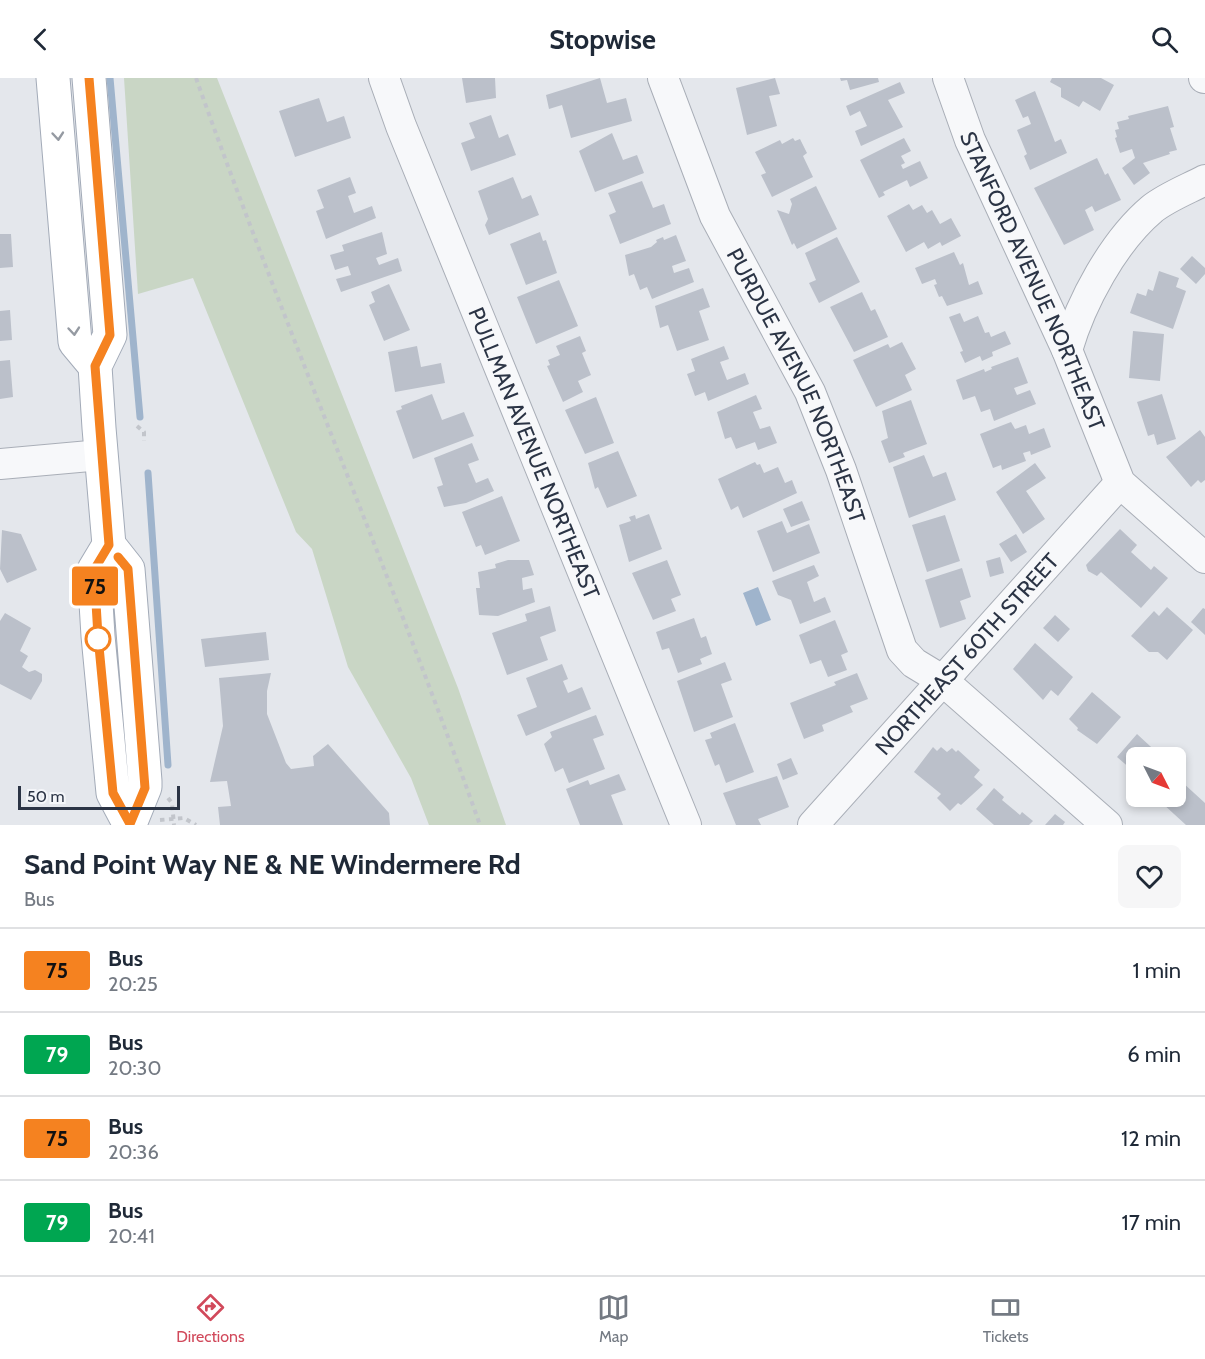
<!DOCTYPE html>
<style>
body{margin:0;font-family:Cabin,sans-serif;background:#f6f6f7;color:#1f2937;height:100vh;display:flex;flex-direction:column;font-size:22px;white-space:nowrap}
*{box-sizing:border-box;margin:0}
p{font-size:20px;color:#747a83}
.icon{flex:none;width:33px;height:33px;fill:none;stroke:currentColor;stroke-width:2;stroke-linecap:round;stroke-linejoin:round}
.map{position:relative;height:747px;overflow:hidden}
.drawer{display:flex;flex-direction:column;background:#fff;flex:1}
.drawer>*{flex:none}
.badge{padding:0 12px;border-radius:4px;font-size:21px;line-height:39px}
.needle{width:39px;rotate:132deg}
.fabs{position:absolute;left:1126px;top:669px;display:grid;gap:12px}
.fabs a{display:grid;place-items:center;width:60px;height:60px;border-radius:9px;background:#fff;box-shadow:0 3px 9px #0003;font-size:30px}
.scale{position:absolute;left:18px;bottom:15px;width:162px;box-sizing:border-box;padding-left:6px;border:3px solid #2b3445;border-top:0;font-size:16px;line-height:21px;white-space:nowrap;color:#2b3445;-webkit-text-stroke:4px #f4f6f9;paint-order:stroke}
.map>.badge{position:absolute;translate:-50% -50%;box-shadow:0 0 0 3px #fff}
.round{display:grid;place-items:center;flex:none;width:63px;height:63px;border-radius:9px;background:#f6f6f7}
.headline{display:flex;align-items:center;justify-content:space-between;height:102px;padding:0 24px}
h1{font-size:28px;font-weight:800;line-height:45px}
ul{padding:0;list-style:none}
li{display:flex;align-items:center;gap:18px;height:84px;padding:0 24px;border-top:2px solid #e0e1e3}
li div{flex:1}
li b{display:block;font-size:22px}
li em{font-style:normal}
li .badge{min-width:66px;font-weight:700;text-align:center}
header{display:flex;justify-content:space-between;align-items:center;height:78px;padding:0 24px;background:#fff;font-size:27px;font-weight:800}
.tab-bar{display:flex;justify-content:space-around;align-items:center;height:84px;border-top:2px solid #e0e1e3;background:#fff;font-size:16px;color:#747a83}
.tab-bar a{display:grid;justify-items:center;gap:3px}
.tab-bar .current{color:#d1495b}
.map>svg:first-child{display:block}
</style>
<header><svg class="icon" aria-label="back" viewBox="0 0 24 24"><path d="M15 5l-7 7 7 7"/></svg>Stopwise<svg class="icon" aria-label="search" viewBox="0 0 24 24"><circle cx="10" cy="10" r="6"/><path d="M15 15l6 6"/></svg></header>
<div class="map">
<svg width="1205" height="747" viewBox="0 0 1205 747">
<rect width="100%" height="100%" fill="#e4e7ec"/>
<path fill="#c9d6c5" d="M124,0H217L458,610L506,747H429L411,700L348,589L312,471L296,454L193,200L138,216Z"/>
<path fill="#9fb4cc" d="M758,509L771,542L756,548L743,515Z"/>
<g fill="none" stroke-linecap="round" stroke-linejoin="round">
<path stroke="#9fb4cc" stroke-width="7" d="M110,0L140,339
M148,395L168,687"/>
</g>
<path fill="#bbc0ca" d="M462,0H495L496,20L466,25Z
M600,0L607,25L626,20L632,43L571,60L562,27L549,31L546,17Z
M775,0L780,16L769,18L777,48L747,57L736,10Z
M840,0H878L879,4L850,12L847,2L841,3Z
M1052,0H1101L1114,7L1100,33L1083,23L1079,29L1061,19V10L1050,4Z
M900,4L905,15L888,22L903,49L861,68L855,53L867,48L860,33L850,38L846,28Z
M1035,13L1055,64L1061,61L1067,75L1030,92L1024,78L1027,76L1017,52L1031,46L1028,38L1023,40L1015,22Z
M319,20L327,44L344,38L351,60L295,79L279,33Z
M1168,28L1174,49L1170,50L1177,72L1169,74L1170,76L1143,85L1150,95L1134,107L1122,90L1135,80L1132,71L1120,75L1115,60L1117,59L1115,52L1119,51L1117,44L1129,41L1128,38Z
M491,37L499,60L508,56L516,77L471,93L461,65L475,60L469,45Z
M612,55L623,82L637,77L644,95L595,114L579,73Z
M793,60L795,63L800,61L807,75L803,78L813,99L772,119L761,97L766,95L755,74L780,62L782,66Z
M904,60L911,73L901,78L905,85L901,87L903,91L920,83L928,100L910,109L907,102L883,114L885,117L879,120L860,82Z
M1097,80L1105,97L1108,95L1121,122L1095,134L1092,128L1085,132L1094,152L1064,167L1034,110Z
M350,99L356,115L348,118L354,135L372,128L376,140L326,161L316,133L324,130L317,112Z
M513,99L522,121L531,117L539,137L489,157L485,147L488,141L478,113Z
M642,103L653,130L664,126L671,146L620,166L609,137L616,134L608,115Z
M816,108L837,151L797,171L794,165L792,167L777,132L789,136L792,126L790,121Z
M909,126L913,132L922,127L927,135L932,132L940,146L951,140L961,158L942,168L940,164L928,171L924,164L906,174L887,138Z
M382,154L387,176L376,180L379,187L398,180L402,193L341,214L336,201L351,197L348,188L335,192L330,177L344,173L342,167Z
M540,154L543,163L546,162L557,195L526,207L510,166Z
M0,156H11L13,189L0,190Z
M676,157L686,183L672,188L674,195L689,190L694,204L652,221L647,209L640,212L634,196L629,198L625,177L651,169L657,164L656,162L663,159L664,162Z
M837,159L860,204L819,225L809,205L816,202L805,175Z
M954,174L960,187L963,185L969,207L978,203L983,216L947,228L942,218L939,219L934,207L937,206L935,201L922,206L915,190Z
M1192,178L1205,190V196L1196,206L1180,191Z
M1159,193L1179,200L1176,209L1186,213L1173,251L1130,235L1137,215L1146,218L1148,211L1153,213Z
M559,202L578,248L536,266L517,219Z
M389,206L410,252L384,263L369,227L375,224L371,214Z
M703,210L710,229L699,233L709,262L677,273L668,247L660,250L655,228Z
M862,214L871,233L875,231L888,259L854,274L830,229Z
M10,232L12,262L0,263V233Z
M960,235L964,244L978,238L985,255L989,254L991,259L1005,253L1011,266L992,274L993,278L982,283L980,278L965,285L960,274L963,273L949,239Z
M1133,253L1164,256L1160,303L1129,300Z
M580,258L586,273L582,275L591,297L578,303L583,314L563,324L547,288L550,287L548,282L560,277L556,268Z
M902,264L916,291L905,297L912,312L876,329L853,282L888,266L890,270Z
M417,268L421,289L441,285L445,305L395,314L388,274Z
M724,268L729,281L720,284L727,302L745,295L749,306L708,323L705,314L695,318L687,296L695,293L691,281Z
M1018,279L1028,305L1014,310L1017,317L1030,312L1036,326L994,343L990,331L981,334L975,318L963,322L956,302L984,291L985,294L992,291L991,289Z
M10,282L13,319L0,321V283Z
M432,316L442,342L464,334L474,358L413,381L396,333L402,331L401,328Z
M1162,316L1176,361L1157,367L1154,356L1148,358L1137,324Z
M756,317L762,331L753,334L760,351L770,348L777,365L758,372L755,364L736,371L731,359L725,361L717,334Z
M596,319L614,365L585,376L565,332Z
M911,322L927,366L903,375L905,379L889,385L881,363L888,360L882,333Z
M1011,344L1015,351L1026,347L1029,356L1044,350L1051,369L1031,377L1030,373L1023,375L1026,383L1002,392L1001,387L993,390L980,356Z
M1200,352L1205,359V402L1201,405L1198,402L1191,409L1166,379Z
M472,365L479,382L468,386L476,405L488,400L494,413L466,425L444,429L437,409L443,407L434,380Z
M618,373L637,418L607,430L598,409L595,411L588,385Z
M924,377L933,399L946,394L956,422L909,440L893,389Z
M755,384L757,387L760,386L764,395L778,389L785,405L792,402L797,415L743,440L738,428L731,432L718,401Z
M1035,385L1046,400L1026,413L1045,441L1023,456L996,414Z
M502,418L520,463L485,477L481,467L476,469L462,434Z
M802,423L810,442L791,449L783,431Z
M649,436L662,471L629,484L619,447L631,443L629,439L635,437L636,441Z
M945,437L960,483L927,494L912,447Z
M782,443L787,455L809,446L820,475L773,494L757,453Z
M1120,451L1137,467L1131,474L1151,492L1154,488L1168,500L1141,530L1101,494L1097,498L1088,493L1086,487Z
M2,452L21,456L37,492L7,505L0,491Z
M1016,456L1027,474L1011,484L999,466Z
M1000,479L1004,495L990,499L986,483Z
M508,482H529L534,497L522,500L523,512L532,510L535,524L498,538L479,537L476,510H480L478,494L496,490L495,486Z
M667,482L681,517L671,521L676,533L653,542L632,495Z
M814,487L819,498L807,504L814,524L825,519L831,534L800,546L791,522L778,517L772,503Z
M962,490L971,519L960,523L966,541L940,550L925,502Z
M550,528L556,553L540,559L548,582L507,597L492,555L527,543L525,536Z
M1167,529L1193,552L1167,582L1158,574H1149L1131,558L1154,533L1159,538Z
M1203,530L1205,531V557L1191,544Z
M5,535L31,550L20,573L28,578L22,589L29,594L35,592L42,596V603L31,622L0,606V543Z
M1055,537L1070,551L1058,564L1043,550Z
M694,540L701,560L706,558L712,576L700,581L702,586L678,595L669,570L662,572L656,554Z
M835,542L848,574L841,577L847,592L828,599L821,582L810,586L799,557Z
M266,554L269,582L205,589L201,561Z
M1035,565L1073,599L1058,618L1051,612L1043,622L1013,591Z
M725,584L732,602L721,606L733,639L694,654L677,603Z
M562,586L568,601L563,603L568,615L582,609L591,631L526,658L517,637L537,629L526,600Z
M271,595L267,613V636L286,685L291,691L314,688L313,678L328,666L389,735L390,747H220L218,729L231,728L227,703L210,704L223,648L219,600Z
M857,595L868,621L850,628L853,634L822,647L824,653L804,661L790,625L836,607L834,604Z
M1092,614L1121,639L1097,666L1077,652L1078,650L1069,641Z
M596,637L604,657L593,661L605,691L569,705L563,690L555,694L544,666L552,659L550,654Z
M735,645L754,694L726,705L719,686L715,688L705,662L712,660L710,655Z
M1137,656L1163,680H1137V703L1129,695L1132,692L1117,679Z
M933,669L937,673L941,669L947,674L952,670L956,674L958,672L980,692L974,699L983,707L961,727L958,725L950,733L937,720L941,716L914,694Z
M791,680L798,696L783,702L777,686Z
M619,696L626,712L611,717L623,747H580L566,711L588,702L590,707Z
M777,698L789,729L758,741L761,747H736L723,715Z
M1182,704L1205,725V747H1186L1162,725L1169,718H1176V710Z
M994,710L1004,719L1002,722L1020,737L1022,734L1033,743L1029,747H994L976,731Z
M1055,736L1065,744L1063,747H1045Z"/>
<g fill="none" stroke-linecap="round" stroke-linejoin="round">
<defs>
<g id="minor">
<path id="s1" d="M384,0L401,48L686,747"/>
<path id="s2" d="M663,0L715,138L810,314L841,392L902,572L914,585L942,602L1107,747"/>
<path id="s3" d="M948,0L970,62L1067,272L1120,405L1205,480"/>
<path d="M1204,0H1205"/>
<path d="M1067,272C1081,224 1113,164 1152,131C1167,119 1188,111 1205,102"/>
<path d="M0,386L101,377"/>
<path id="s4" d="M813,747L1120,405"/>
</g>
<path id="major" d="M53,0L75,264L95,288
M89,0L110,257L95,288L99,350L109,467L128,491L145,703V709L130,746
M109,467L94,492L98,558L113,715L130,747"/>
</defs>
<use href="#minor" stroke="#a9aeb7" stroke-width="32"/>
<use href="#major" stroke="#a3abb8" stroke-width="35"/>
<path stroke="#c2c5cb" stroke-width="4" stroke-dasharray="4.5 4.5" stroke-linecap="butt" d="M196,0C285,251 391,496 480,747
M137,348L144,354V363
M168,720L172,725L174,747
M160,742L184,740L196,747"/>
<use href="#minor" stroke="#f7f8fa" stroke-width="30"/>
<use href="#major" stroke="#fff" stroke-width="33"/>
</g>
<defs><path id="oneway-chevron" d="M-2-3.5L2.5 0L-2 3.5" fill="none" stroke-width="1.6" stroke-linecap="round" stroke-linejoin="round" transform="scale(1.5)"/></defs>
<g stroke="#959aa2">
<use href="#oneway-chevron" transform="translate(58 58) rotate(85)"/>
<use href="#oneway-chevron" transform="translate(74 253) rotate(85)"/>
</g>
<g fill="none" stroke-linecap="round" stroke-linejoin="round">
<defs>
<path id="line" d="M89,0L110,257L95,288L109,467L94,492L98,558L113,715L130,746L145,710L128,491L118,479"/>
</defs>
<use href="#line" stroke="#fff" stroke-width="14"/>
<use href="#line" stroke="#f58220" stroke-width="9"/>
</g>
<circle fill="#fff" stroke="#f58220" stroke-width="3" cx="98" cy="561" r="12"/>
<g text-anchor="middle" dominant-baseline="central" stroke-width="5" stroke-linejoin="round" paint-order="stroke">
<g font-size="22" fill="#2b3445" stroke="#f4f6f9">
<text stroke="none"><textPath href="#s3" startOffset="220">STANFORD AVENUE NORTHEAST</textPath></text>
<text stroke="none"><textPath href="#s2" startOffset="336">PURDUE AVENUE NORTHEAST</textPath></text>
<text stroke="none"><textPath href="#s1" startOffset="404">PULLMAN AVENUE NORTHEAST</textPath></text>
<text stroke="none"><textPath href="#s4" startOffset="230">NORTHEAST 60TH STREET</textPath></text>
</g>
</g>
</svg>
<div class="fabs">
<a><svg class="needle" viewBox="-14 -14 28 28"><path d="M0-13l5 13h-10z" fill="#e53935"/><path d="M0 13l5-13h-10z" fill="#747a83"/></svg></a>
</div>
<div class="scale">50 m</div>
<b class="badge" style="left:95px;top:508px;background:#f58220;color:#111">75</b>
</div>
<section class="drawer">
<div class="headline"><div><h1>Sand Point Way NE &amp; NE Windermere Rd</h1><p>Bus</p></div><a class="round"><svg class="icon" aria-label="heart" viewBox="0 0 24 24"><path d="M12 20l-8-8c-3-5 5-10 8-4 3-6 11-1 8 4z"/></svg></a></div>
<ul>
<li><span class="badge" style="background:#f58220;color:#111">75</span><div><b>Bus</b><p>20:25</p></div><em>1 min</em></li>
<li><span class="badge" style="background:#00a651;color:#fff">79</span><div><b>Bus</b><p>20:30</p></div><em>6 min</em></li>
<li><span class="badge" style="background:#f58220;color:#111">75</span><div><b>Bus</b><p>20:36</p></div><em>12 min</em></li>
<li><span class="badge" style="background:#00a651;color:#fff">79</span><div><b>Bus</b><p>20:41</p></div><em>17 min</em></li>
</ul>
</section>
<nav class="tab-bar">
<a class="current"><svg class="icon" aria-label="directions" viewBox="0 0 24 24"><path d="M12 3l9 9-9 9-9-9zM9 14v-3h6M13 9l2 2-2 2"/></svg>Directions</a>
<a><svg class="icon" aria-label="map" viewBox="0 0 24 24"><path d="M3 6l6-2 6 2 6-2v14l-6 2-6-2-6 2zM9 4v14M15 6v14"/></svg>Map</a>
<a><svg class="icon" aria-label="tickets" viewBox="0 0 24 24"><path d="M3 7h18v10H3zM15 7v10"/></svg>Tickets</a>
</nav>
